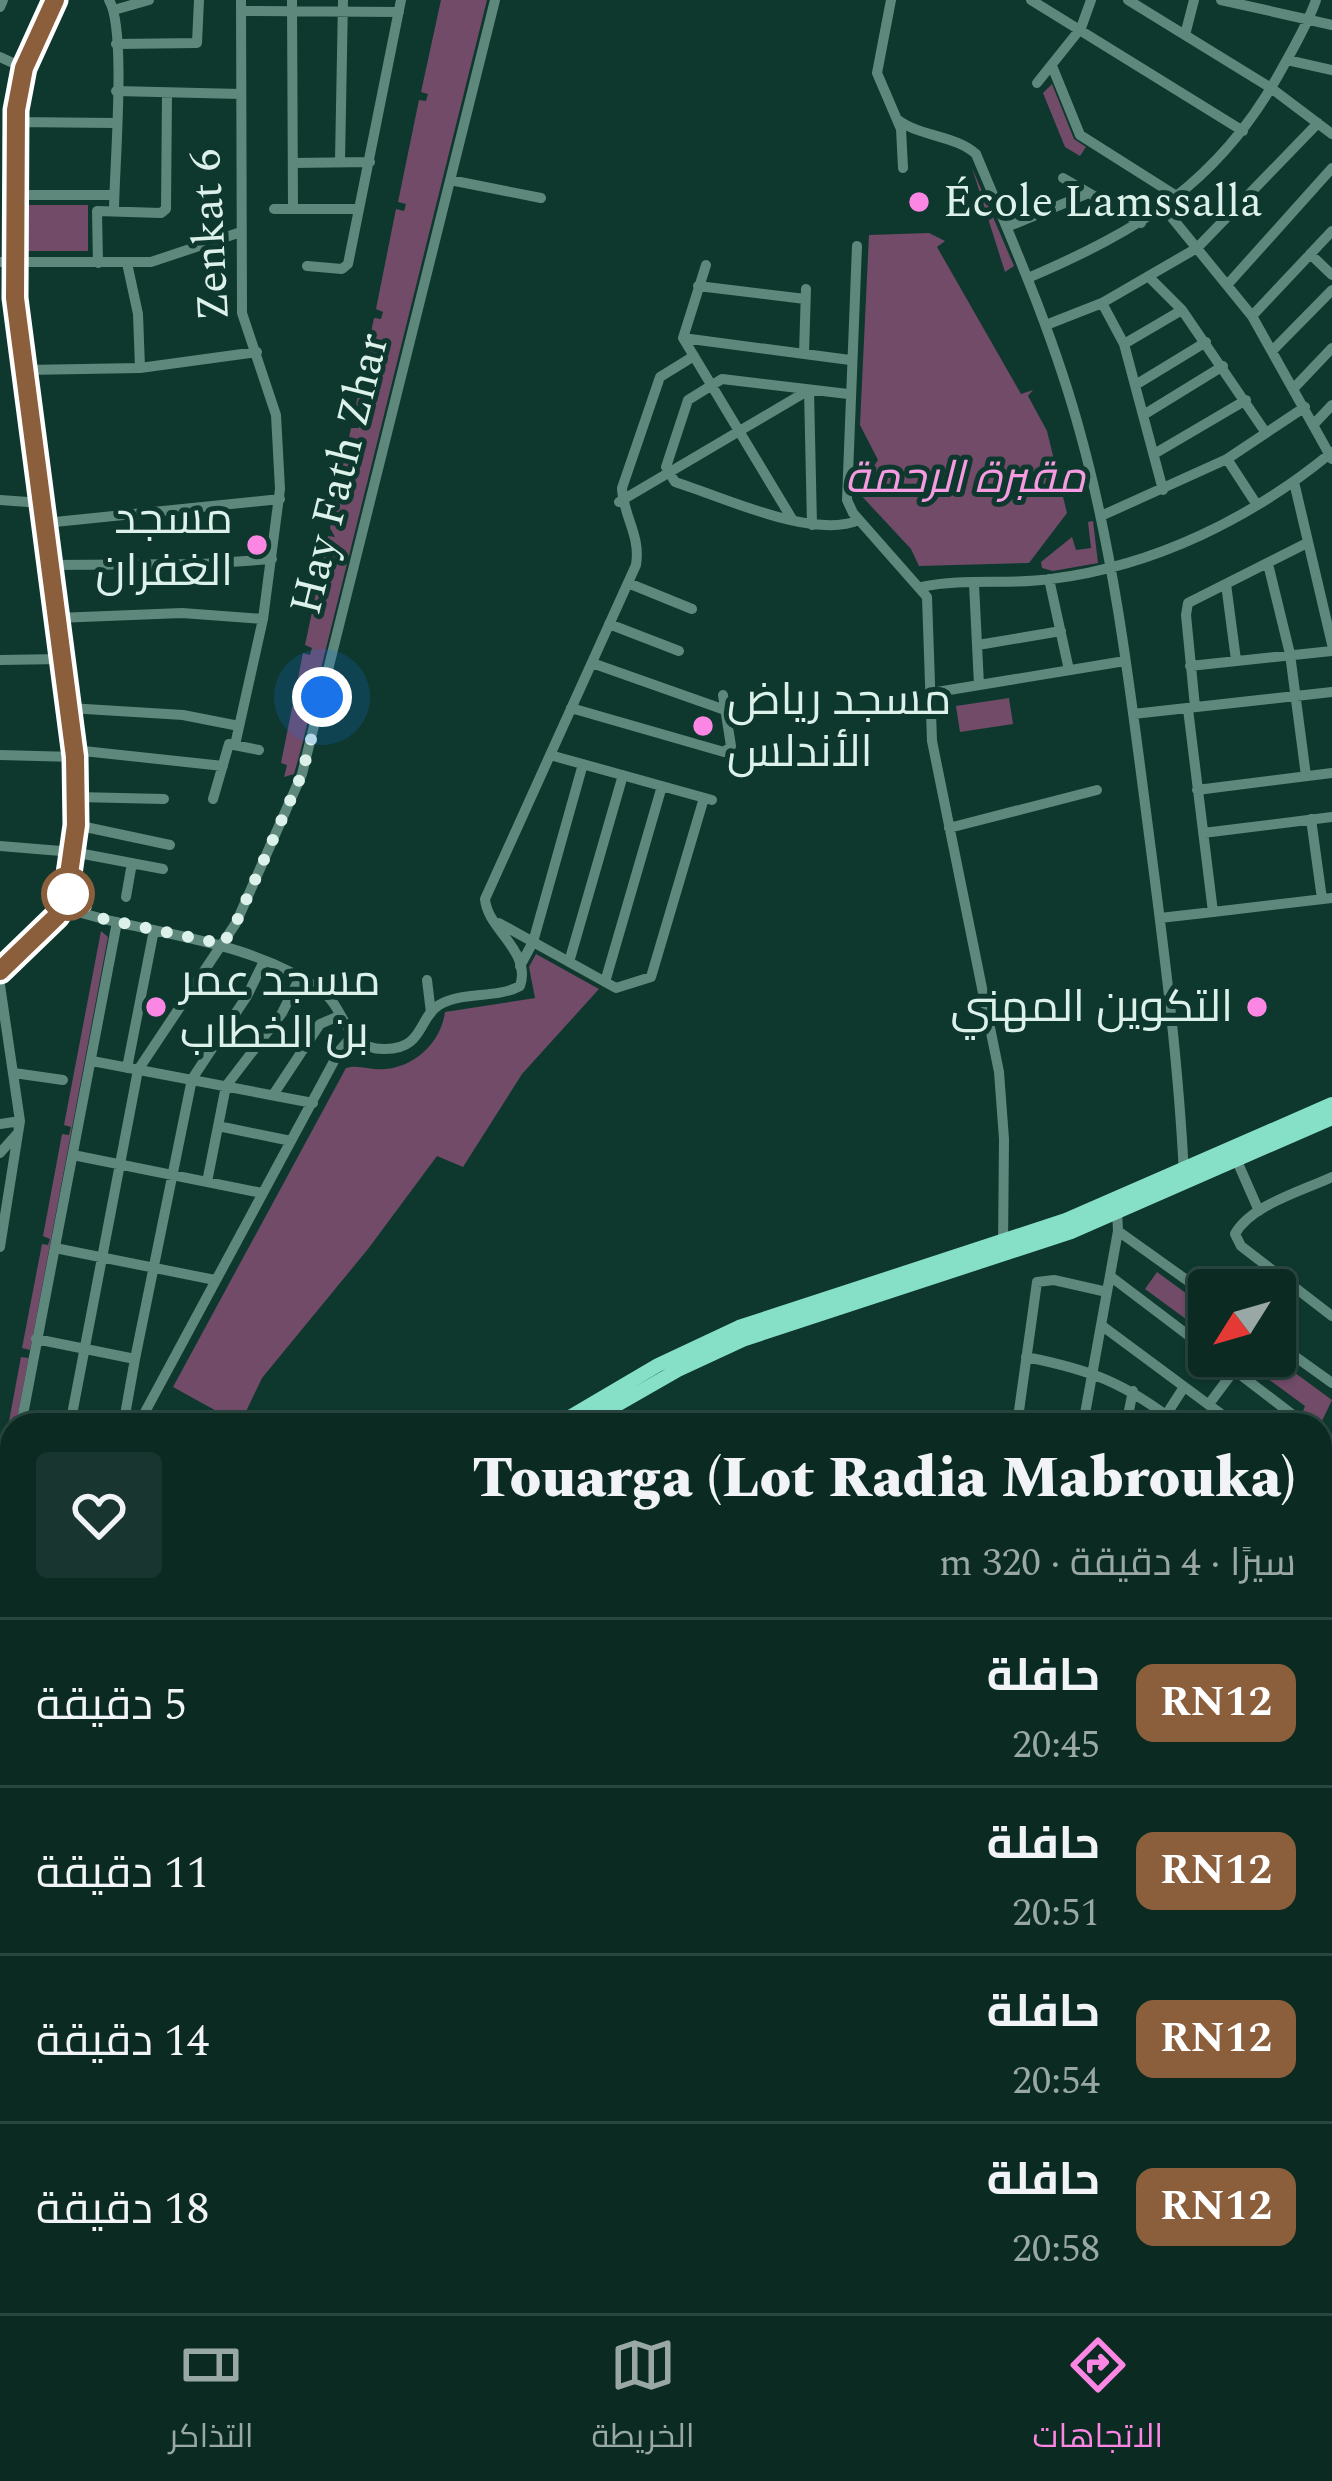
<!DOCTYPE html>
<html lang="ar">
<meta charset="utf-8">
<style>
body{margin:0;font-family:Spectral,Cairo,serif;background:#18362f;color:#f1f3f6;direction:rtl;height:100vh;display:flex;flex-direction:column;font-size:45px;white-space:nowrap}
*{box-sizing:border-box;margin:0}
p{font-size:39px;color:#99a7a5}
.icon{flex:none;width:66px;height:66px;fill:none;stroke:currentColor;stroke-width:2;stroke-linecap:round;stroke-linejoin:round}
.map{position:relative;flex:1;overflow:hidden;direction:ltr}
.details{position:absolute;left:0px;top:1413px;width:1332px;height:900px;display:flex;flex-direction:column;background:#0a2a22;border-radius:36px 36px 0 0;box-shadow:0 3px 9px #0004,0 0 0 3px #2a4640;direction:rtl}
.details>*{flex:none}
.badge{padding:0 24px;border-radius:18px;font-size:42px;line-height:78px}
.needle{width:78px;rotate:233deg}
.tools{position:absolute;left:1188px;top:1269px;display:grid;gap:24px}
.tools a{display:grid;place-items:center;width:108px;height:108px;border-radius:12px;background:#0a2a22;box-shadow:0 3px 9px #0004,0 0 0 3px #2a4640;font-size:60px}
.you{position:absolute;width:60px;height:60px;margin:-30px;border:9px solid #fff;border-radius:50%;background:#1a73e8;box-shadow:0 0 0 18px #1a73e833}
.map>.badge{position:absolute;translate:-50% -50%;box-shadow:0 0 0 6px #fff}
.round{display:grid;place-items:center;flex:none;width:126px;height:126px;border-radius:12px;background:#18362f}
.headline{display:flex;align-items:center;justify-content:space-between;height:204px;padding:0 36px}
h1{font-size:57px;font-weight:800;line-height:90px}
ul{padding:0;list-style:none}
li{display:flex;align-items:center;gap:36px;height:168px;padding:0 36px;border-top:3px solid #2a4640}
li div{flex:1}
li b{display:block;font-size:45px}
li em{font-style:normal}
li .badge{min-width:132px;font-weight:700;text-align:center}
.dock{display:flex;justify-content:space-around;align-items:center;height:168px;border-top:3px solid #2a4640;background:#0a2a22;font-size:33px;color:#99a7a5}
.dock a{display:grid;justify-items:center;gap:6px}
.dock .active{color:#fc86e3}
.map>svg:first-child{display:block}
</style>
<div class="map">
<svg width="1332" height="2313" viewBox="0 0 1332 2313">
<rect width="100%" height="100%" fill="#0e382e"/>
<path fill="#714b68" d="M441,0H487L301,749L294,774L284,777L287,765L281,763L303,653L310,655L312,648L305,645L328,536L335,537L330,528L351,428H359L360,421L353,419L374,318L381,319L383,312L376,309L396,209L404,211L406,204L398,202L419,100L426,101L428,94L421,92Z
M1052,84L1074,139L1086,147L1080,156L1065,147L1043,93Z
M972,168L1014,266L1005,272Z
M24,205H88V251H24Z
M929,233L945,241L937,247L1021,394L1033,390L1028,396L1047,431L1067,513L1029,563L919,566L911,549L857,491L878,460L860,425L869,235Z
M1093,521L1098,563L1053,571L1042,568L1041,562L1072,537L1076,550L1091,548L1088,522Z
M1009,698L1013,724L960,732L956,706Z
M101,931L108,937L16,1425H12V1569L0,1572V1469H7L9,1461L2,1459L21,1357L29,1358L30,1350L22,1348L42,1244L48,1245L50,1239L43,1236L62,1134L69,1135L71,1127L64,1125Z
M536,954L599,989L522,1074L463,1167L437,1156L368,1249L262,1378L240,1424L173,1387L346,1068C360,1064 371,1071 385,1069C415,1067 441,1042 445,1012L535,998L529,967Z
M1157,1272L1209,1310V1336L1145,1289Z
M1254,1356H1272L1332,1400L1321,1423L1303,1411L1305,1406L1248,1364Z
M1320,1704L1332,1716V1748L1320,1763Z"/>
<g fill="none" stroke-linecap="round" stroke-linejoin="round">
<path stroke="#5e887c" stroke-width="10" d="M109,0C127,29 114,170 114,211
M292,0L293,209
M891,0L877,73L901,129L903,168
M1031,0L1243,131
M1128,0L1271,88L1332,134
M1221,0L1332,25
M0,7L3,0
M114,10L149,0
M241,11L399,12
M1185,35L1194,0
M116,44L197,43L199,0
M0,57L24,68
M1287,60L1332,70
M1052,66L1080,135L1178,197
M1037,83L1081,28L1091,0
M116,91L241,94
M898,120C921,137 955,135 976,154C1015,247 1055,339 1081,436C1114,556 1129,681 1145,804C1161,927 1178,1051 1184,1175
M15,122L115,123
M340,161L343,0
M293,163L370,162
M1063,178L1141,223
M450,180L541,198
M15,195H114
M1164,208L1252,316L1332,459
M274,209H357
M1007,227L1089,193
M857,246L847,500L853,513L927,597L932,741L999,1072L1004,1139L1003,1246
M1310,254L1332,275
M0,262H151L241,232
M98,263L97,211L161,213L166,209L167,93
M127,263L138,314L140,368
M706,265L683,338L792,519
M307,266L342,269L348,264L401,0
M1028,278C1140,230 1218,183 1279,74C1292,50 1307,26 1316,0
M1150,278L1182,310L1266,433
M1228,284L1332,168
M698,286L805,299
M1102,303L1124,344L1163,490
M1252,316L1332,231
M1046,325L1102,303L1197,248L1318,123
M683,338L850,360
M1124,344L1182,310
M1272,351L1332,290
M804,354L806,289
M25,370L140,368L257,352
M1137,384L1206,342
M1294,388L1332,348
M848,394L722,379L688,400L666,467L675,482C723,497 813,540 859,520
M1145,414L1223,366
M1315,423L1332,405
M1154,454L1246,400
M1227,459L1257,505
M1294,482L1332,644
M0,500L42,503
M619,502L809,390L812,525
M1101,516L1227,459L1305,407
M45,523L280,499
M1268,564L1290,654L1306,776
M50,565L202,564L272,559
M1049,579L1069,670
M628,583L692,609
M974,584L979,685
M1226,584L1236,660
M922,587C963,578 1009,585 1051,579C1155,566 1252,518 1332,452
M57,618L182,613L263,619
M609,624L679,651
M978,645L1061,631
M0,660L62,659
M592,663L725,710
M1190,666L1332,651
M931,693L1125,661
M1195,707L1186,615L1188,603L1307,543
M69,708L183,715L239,726
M571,708L724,752L731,746L723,695
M1188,709L1213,912L1332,898
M1133,714L1332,692
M235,745L263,619L280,489L276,415L242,313L241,0
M74,750L223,766
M0,755L75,757
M550,755L712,800
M1197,790L1332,773
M77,797L164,799
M213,799L229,744L259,750
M1311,819L1322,899
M76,825L170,845
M949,828L1097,790
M1203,833L1332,817
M0,846L73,852L163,869
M126,897L132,863
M63,908L100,918
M1160,918L1213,912
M103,919C178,937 256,945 321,990C347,1009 344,1050 385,1049C424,1049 418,1018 439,1005C462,991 496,999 520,986C532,951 487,929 485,899L636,565C641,535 623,516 622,488L660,377L694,356
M499,923L616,988L651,977L704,798
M569,962L623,775
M520,966L533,942L583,764
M0,971L57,916L66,901L76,825L74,750L15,298L16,110L24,68L55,0
M427,980L431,1013
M605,982L662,786
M0,985L20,1121L0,1247
M92,1061L313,1103
M127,1068L154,930
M14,1073L63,1080
M273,1095L320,1024L339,1016
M0,1124L20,1121
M218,1126L291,1141
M0,1153L16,1135
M73,1155L262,1193
M1237,1161L1259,1211
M1332,1177C1302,1191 1251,1205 1235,1234L1241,1246L1332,1316
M207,1182L226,1086L282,1013L299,979
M1118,1231L1209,1296
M55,1248L215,1280
M1110,1276L1209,1351
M1275,1315L1295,1288
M1101,1325L1236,1425
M36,1339L135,1359
M1275,1342L1332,1383
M1216,1356L1306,1425
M1026,1357C1092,1370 1125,1383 1179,1425
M1209,1404L1245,1356
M1166,1415L1184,1387
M21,1425L117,922
M70,1425L138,1070L236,923L302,774L495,0
M129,1425L125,1415L135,1359L192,1079L247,996L264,961
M138,1425L340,1050L352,1036
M1017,1425L1037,1282L1054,1280L1107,1292
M1083,1425L1118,1231L1117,1210
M1126,1425L1133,1391
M1320,1435L1332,1444
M1320,1601L1332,1602
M1320,1667L1332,1668
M0,1696L12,1695
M0,1743L12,1742
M1320,1770L1332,1760
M0,1820H12
M1320,1886H1332
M1320,1937L1332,1936
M0,1945H12
M6,1965L12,2174
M1320,1988H1332
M1320,2065H1332
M0,2203H12
M1320,2233L1332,2232
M0,2237L12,2236
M0,2275L12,2274
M1320,2287H1332
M118,2301L122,2313
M177,2301L185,2313
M312,2301L315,2313
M367,2301L369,2313
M471,2301L474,2313
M519,2301L522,2313
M568,2301L571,2313
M624,2301L627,2313
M637,2301L640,2313
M689,2301L692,2313
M1031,2301V2313
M1306,2301V2313
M21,2302L37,2301
M235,2313L237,2301
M780,2313L782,2301
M867,2313L920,2312"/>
<path stroke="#86e0c7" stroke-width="14" d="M556,1425L658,1365L739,1327L1066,1220L1332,1104
M582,1425L678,1370L745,1339L1071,1232L1332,1118
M0,1644L12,1643
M0,1657L12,1656"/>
</g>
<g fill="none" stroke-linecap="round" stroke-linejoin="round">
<defs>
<path id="line" d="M0,971L57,916L65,902L76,825L75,757L15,298L16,110L24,68L55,0"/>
</defs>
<use href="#line" stroke="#fff" stroke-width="27"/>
<use href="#line" stroke="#8b5e3c" stroke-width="18"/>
<path stroke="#dbf1ea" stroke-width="12" stroke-dasharray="0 21.6" d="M68,894L104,919L223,944L236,923L302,774L322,697"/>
</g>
<g fill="#fc86e3" stroke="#0e382e" stroke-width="4.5">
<circle cx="919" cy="202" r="12"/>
<circle cx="257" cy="545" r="12"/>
<circle cx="703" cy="726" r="12"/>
<circle cx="156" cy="1007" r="12"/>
<circle cx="1257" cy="1007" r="12"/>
</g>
<circle fill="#fff" stroke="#8b5e3c" stroke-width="6" cx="68" cy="894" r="24"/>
<g text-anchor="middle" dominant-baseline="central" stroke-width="10" stroke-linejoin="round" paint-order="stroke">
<g font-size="45" fill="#dbf1ea" stroke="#0e382e" text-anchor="start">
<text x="943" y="202">École Lamssalla</text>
<text x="233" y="519" text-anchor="end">مسجد<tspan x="233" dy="52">الغفران</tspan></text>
<text x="727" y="700">مسجد رياض<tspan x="727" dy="52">الأندلس</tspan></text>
<text x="180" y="981">مسجد عمر<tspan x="180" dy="52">بن الخطاب</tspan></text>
<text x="1233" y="1007" text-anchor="end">التكوين المهني</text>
</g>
<g font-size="45" fill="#dbf1ea" stroke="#0e382e">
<text transform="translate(210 235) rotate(-93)">Zenkat 6</text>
<text transform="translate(340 474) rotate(-76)">Hay Fath Zhar</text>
</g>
<g font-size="45" font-style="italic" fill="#f69be1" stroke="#0e382e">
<text x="965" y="478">مقبرة الرحمة</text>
</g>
</g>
</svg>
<div class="tools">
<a><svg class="needle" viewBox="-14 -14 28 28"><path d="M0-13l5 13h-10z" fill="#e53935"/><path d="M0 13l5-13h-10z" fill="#99a7a5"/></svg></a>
</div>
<div class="you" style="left:322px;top:697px"></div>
<section class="details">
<div class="headline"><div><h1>Touarga (Lot Radia Mabrouka)</h1><p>سيرًا · 4 دقيقة · 320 m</p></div><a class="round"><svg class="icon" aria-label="heart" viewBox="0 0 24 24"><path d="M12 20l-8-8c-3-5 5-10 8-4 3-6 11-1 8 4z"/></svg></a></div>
<ul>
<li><span class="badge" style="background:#8b5e3c;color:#fff">RN12</span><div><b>حافلة</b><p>20:45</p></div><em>5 دقيقة</em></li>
<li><span class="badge" style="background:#8b5e3c;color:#fff">RN12</span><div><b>حافلة</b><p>20:51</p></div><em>11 دقيقة</em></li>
<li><span class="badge" style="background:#8b5e3c;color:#fff">RN12</span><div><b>حافلة</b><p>20:54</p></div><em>14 دقيقة</em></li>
<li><span class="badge" style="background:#8b5e3c;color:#fff">RN12</span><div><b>حافلة</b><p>20:58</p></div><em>18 دقيقة</em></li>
</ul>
</section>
</div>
<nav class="dock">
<a class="active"><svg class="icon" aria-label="directions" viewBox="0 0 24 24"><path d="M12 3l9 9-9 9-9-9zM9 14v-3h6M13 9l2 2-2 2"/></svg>الاتجاهات</a>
<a><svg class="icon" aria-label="map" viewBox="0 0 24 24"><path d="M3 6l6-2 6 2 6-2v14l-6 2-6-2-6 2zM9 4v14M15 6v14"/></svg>الخريطة</a>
<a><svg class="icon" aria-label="tickets" viewBox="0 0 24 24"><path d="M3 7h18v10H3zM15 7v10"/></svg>التذاكر</a>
</nav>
